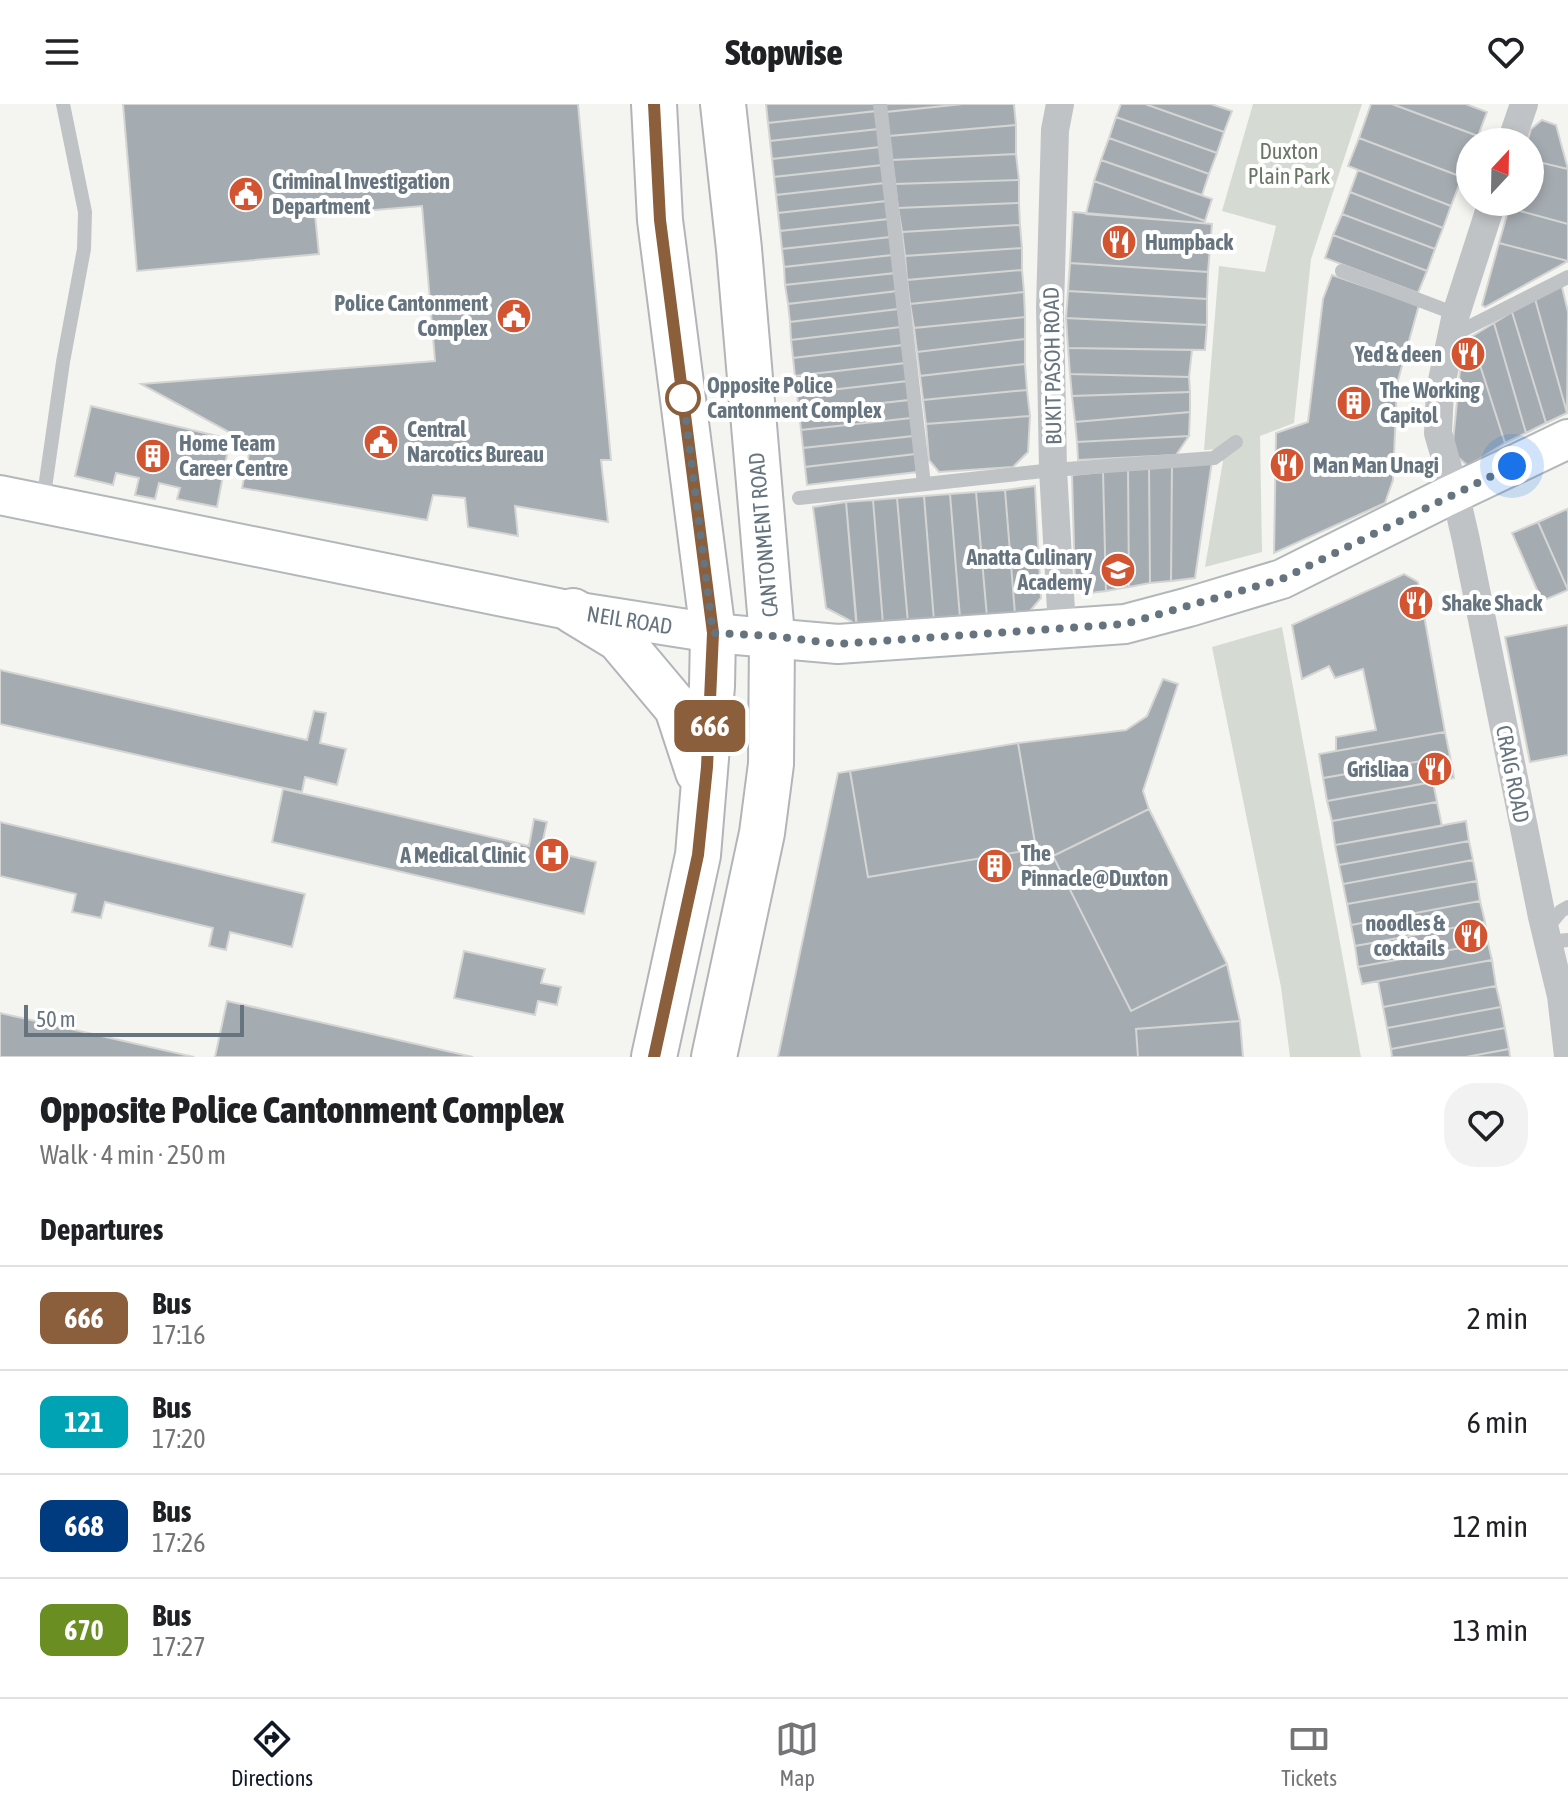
<!DOCTYPE html>
<meta charset="utf-8">
<style>
body{margin:0;font-family:"Asap Condensed",sans-serif;background:#f2f2f2;color:#202124;height:100vh;display:flex;flex-direction:column;font-size:30px;white-space:nowrap}
*{box-sizing:border-box;margin:0}
p{font-size:26px;color:#757577}
.icon{flex:none;width:44px;height:44px;fill:none;stroke:currentColor;stroke-width:2;stroke-linecap:round;stroke-linejoin:round}
.map{position:relative;height:953px;overflow:hidden}
.side{display:flex;flex-direction:column;background:#fff;flex:1}
.side>*{flex:none}
.badge{padding:0 16px;border-radius:12px;font-size:28px;line-height:52px}
.needle{width:52px;rotate:22deg}
.tools{position:absolute;left:1456px;top:24px;display:grid;gap:16px}
.tools a{display:grid;place-items:center;width:88px;height:88px;border-radius:50%;background:#fff;box-shadow:0 4px 12px #0003;font-size:40px}
.scale{position:absolute;left:24px;bottom:20px;width:220px;box-sizing:border-box;padding-left:8px;border:4px solid #66747f;border-top:0;font-size:22px;line-height:28px;white-space:nowrap;color:#66747f;-webkit-text-stroke:6px #fff;paint-order:stroke}
.you{position:absolute;width:40px;height:40px;margin:-20px;border:6px solid #fff;border-radius:50%;background:#1a73e8;box-shadow:0 0 0 12px #1a73e833}
.map>.badge{position:absolute;translate:-50% -50%;box-shadow:0 0 0 4px #fff}
h2{padding:0 40px;font-size:30px;line-height:72px}
.round{display:grid;place-items:center;flex:none;width:84px;height:84px;border-radius:32px;background:#f2f2f2}
.summary{display:flex;align-items:center;justify-content:space-between;height:136px;padding:0 40px}
h1{font-size:38px;font-weight:800;line-height:60px}
ul{padding:0;list-style:none}
li{display:flex;align-items:center;gap:24px;height:104px;padding:0 40px;border-top:2px solid #e0e0e0}
li div{flex:1}
li b{display:block;font-size:30px}
li em{font-style:normal}
li .badge{min-width:88px;font-weight:700;text-align:center}
header{display:flex;justify-content:space-between;align-items:center;height:104px;padding:0 40px;background:#fff;font-size:36px;font-weight:800}
.dock{display:flex;justify-content:space-around;align-items:center;height:112px;border-top:2px solid #e0e0e0;background:#fff;font-size:22px;color:#757577}
.dock a{display:grid;justify-items:center;gap:4px}
.dock .current{color:#111827}
.map>svg:first-child{display:block}
</style>
<header><svg class="icon" aria-label="menu" viewBox="0 0 24 24"><path d="M4 6h16M4 12h16M4 18h16"/></svg>Stopwise<svg class="icon" aria-label="heart" viewBox="0 0 24 24"><path d="M12 20l-8-8c-3-5 5-10 8-4 3-6 11-1 8 4z"/></svg></header>
<div class="map">
<svg width="1568" height="953" viewBox="0 0 1568 953">
<rect width="100%" height="100%" fill="#f4f4f1"/>
<path fill="#d5dbd2" d="M1253,0H1362L1311,155L1294,319L1260,332L1262,448L1205,463L1225,345L1204,346L1219,162L1265,168L1276,122L1222,107Z
M1282,523L1361,953H1290L1281,883L1212,543Z"/>
<path fill="#a5acb1" stroke="#d5d5d3" stroke-width="2" d="M123,0H578L611,356H601L608,418L515,402L518,432L468,423L465,394L433,391L427,416L242,384L251,340L141,280L435,257L422,102L315,111L319,150L137,167Z
M766,0H875L876,7L768,19Z
M885,0H963L886,8Z
M963,0H1014L1016,21L889,32L886,8Z
M1121,0H1145L1224,28L1217,49L1116,13Z
M1145,0H1211L1232,7L1224,28Z
M1371,0H1392L1478,32L1475,38H1470V52L1462,73L1359,34Z
M1392,0H1466L1487,8L1478,32Z
M876,7L878,25L770,37L768,19Z
M1116,13L1217,49L1209,70L1109,34Z
M1542,16L1556,21L1568,65L1530,56V38H1527L1531,25Z
M1016,21V50L892,56L889,32Z
M878,25L880,43L772,55L770,37Z
M1109,34L1209,70L1202,91L1101,56Z
M1359,34L1462,73L1451,102L1348,62Z
M880,43L882,61L774,73L772,55Z
M1016,50L1019,76L895,80L892,56Z
M1101,56L1212,95L1205,117L1094,77Z
M1530,56L1568,65V120L1509,104L1511,98H1530Z
M882,61L884,79L776,91L774,73Z
M1358,66L1451,102L1443,124L1350,88Z
M1019,76V99L898,104L895,80Z
M1094,77L1205,117L1203,119L1086,110Z
M884,79L886,97L778,109L776,91Z
M1350,88L1443,124L1435,145L1342,110Z
M886,97L888,115L780,127L778,109Z
M1019,99L1020,121L902,128L898,104Z
M1509,104L1568,120V157L1499,139Z
M1073,108L1212,120L1208,168L1070,159Z
M1342,110L1435,145L1427,167L1333,131Z
M888,115L890,133L782,145L780,127Z
M1020,121L1022,144L905,152L902,128Z
M1333,131L1427,167L1418,189L1325,154Z
M890,133L892,151L784,163L782,145Z
M1499,139L1568,157L1485,203L1482,201Z
M1022,144V166L907,176L905,152Z
M892,151L895,169L785,181L784,163Z
M1070,159L1208,168L1207,195L1068,187Z
M1022,166L1024,188L910,200L907,176Z
M895,169L897,187L788,200L785,181Z
M1332,171L1419,201L1397,280L1393,376L1385,399L1274,449L1276,329L1308,318L1323,195Z
M1561,179L1568,208L1567,309L1535,195Z
M897,187L898,205L790,218L788,200Z
M1068,187L1207,195V221L1066,214Z
M1024,188L1025,213L914,224L910,200Z
M1535,195L1567,309L1546,319L1512,208Z
M898,205L901,223L791,236L790,218Z
M1512,208L1546,319L1526,329L1494,219Z
M1025,213V235L917,248L914,224Z
M1066,214L1207,221L1205,246L1068,244Z
M1494,219L1526,329L1505,339L1471,233Z
M901,223L903,241L793,254L791,236Z
M1471,233L1505,339L1468,362L1452,348L1463,237Z
M1025,235V260L920,272L917,248Z
M903,241L905,259L795,272L793,254Z
M1068,244L1192,246L1189,273L1070,270Z
M905,259L907,277L797,290L795,272Z
M1025,260L1027,286L923,296L920,272Z
M1070,270L1189,273L1190,288L1072,292Z
M907,277L909,296L799,308L797,290Z
M1027,286L1030,312L926,320L923,296Z
M1190,288V308L1075,318L1072,292Z
M909,296L911,314L801,326L799,308Z
M91,302L230,335L217,403L177,395L180,384L159,379L155,395L135,391L139,374L116,369L113,381L75,372Z
M1190,308L1189,332L1077,338L1075,318Z
M1030,312L1028,348L1013,363L939,368L929,356L926,320Z
M911,314L913,332L803,344L801,326Z
M913,332L915,350L805,363L803,344Z
M1189,332L1176,351L1078,356L1077,338Z
M915,350L917,368L807,381L805,363Z
M1212,357L1195,474L1171,477L1172,359Z
M1172,359L1171,477L1150,479L1149,362Z
M1149,362L1150,479L1129,483L1128,364Z
M1128,364L1129,483L1106,487L1103,368Z
M1103,368L1106,487L1090,489L1075,478L1072,371Z
M1035,382L1041,494L1029,508L1015,510L1005,386Z
M1005,386L1015,510L987,513L976,388Z
M976,388L987,513L960,514L950,390Z
M950,390L960,514L934,517L924,392Z
M924,392L934,517L908,519L897,394Z
M897,394L908,519L883,520L873,396Z
M873,396L883,520L857,523L846,398Z
M846,398L856,517L857,523L851,517L826,504L813,403Z
M1567,405L1568,408V486L1538,418Z
M1538,418L1568,486L1542,497L1512,429Z
M1404,470L1418,478L1445,628L1336,647V633L1376,626L1363,565L1335,574L1329,562L1302,575L1292,521Z
M1568,521V651L1530,658L1505,533Z
M0,566L307,636L314,607L326,609L320,639L346,645L337,681L305,673L302,688L0,620Z
M1163,575L1178,580L1143,687L1149,705L1053,752L1131,907L1227,860L1240,917L1136,925L1138,953H778L838,669L850,667L868,773L1036,745L1018,639L1126,626L1147,612Z
M1445,628L1450,652L1323,674L1319,650Z
M1018,639L1036,745L868,773L850,667Z
M1450,652L1454,674L1327,697L1323,674Z
M1433,678L1437,698L1332,717L1327,697Z
M283,685L529,742L534,715L547,718L541,745L596,758L584,810L272,738Z
M1437,698L1442,722L1335,741L1332,717Z
M1149,705L1227,860L1131,907L1053,752Z
M1466,717L1469,737L1339,761L1335,741Z
M0,718L305,790L292,843L230,828L226,846L209,842L213,824L105,798L101,814L72,808L76,790L0,772Z
M1469,737L1473,756L1343,780L1339,761Z
M1473,756L1477,777L1347,800L1343,780Z
M1477,777L1480,797L1351,821L1347,800Z
M1480,797L1485,818L1355,842L1351,821Z
M1485,818L1488,839L1358,863L1355,842Z
M1488,839L1492,856L1362,880L1358,863Z
M464,847L545,865L541,879L561,883L557,901L538,897L535,911L454,894Z
M1492,856L1496,882L1383,903L1378,877Z
M1496,882L1501,903L1387,924L1383,903Z
M227,897L473,953H215Z
M1501,903L1505,924L1391,945L1387,924Z
M0,909L194,953H0Z
M1240,917L1243,953H1138L1136,925Z
M1505,924L1509,945L1466,953H1392L1391,945Z
M1509,945L1510,953H1466Z"/>
<g fill="none" stroke-linecap="round" stroke-linejoin="round">
<defs>
<g id="secondary">
<path id="s1" d="M0,391L573,507L713,529L838,540L1125,520L1189,503L1282,475L1446,393L1568,335"/>
</g>
<path id="primary" d="M654,0L660,116L713,529L712,582L698,751L654,953
M573,507L619,535L677,604L698,668
M714,953L762,729L771,660L772,532L739,145L723,0"/>
</defs>
<use href="#secondary" stroke="#b2b7ba" stroke-width="42"/>
<use href="#primary" stroke="#b1b5b8" stroke-width="48"/>
<path stroke="#c0c3c6" stroke-width="14" d="M880,0L924,380
M1342,167L1456,210
M1451,232L1568,173
M799,394L1053,366L1214,354L1236,338
M43,398L63,258L84,145L85,108L63,0
M1545,826L1561,807L1568,803
M1548,838L1568,836"/>
<path stroke="#c0c3c6" stroke-width="28" d="M1060,0L1055,26L1050,204L1053,366L1062,524
M1511,38L1524,0
M1492,98L1456,210L1440,286L1438,329L1455,388L1466,436L1542,813L1561,892L1568,952"/>
<use href="#secondary" stroke="#fff" stroke-width="38"/>
<use href="#primary" stroke="#fff" stroke-width="44"/>
</g>
<g fill="none" stroke-linecap="round" stroke-linejoin="round">
<defs>
<path id="line" d="M654,0L660,116L713,529L707,663L698,751L654,953"/>
</defs>
<use href="#line" stroke="#fff" stroke-width="18"/>
<use href="#line" stroke="#8b5e3c" stroke-width="12"/>
<path stroke="#66747f" stroke-width="8" stroke-dasharray="0 14.4" d="M683,294L682,284L713,529L772,532L838,540L1125,520L1282,475L1512,362"/>
</g>
<defs>
<symbol id="civic-disc" viewBox="-11 -11 22 22"><circle r="9.5" fill="#d35431" stroke="#fff"/><path d="M-.6-6.5H3V-4.5H.6V-3L4-1V1h2V6H-6V1h2V-1L-.6-3ZM-1.2 2.5V6h2.4V2.5Z" fill="#fff"/></symbol>
<symbol id="restaurant-disc" viewBox="-11 -11 22 22"><circle r="9.5" fill="#d35431" stroke="#fff"/><path d="M-5-6h1v4h1v-4h1v4h1v-4h1v5L-1.5 .5V6h-2V.5L-5-1ZM5-6V6H3V1.5H1.5Q1.5-4 5-6Z" fill="#fff"/></symbol>
<symbol id="building-disc" viewBox="-11 -11 22 22"><circle r="9.5" fill="#d35431" stroke="#fff"/><path d="M-4-6H4V6H1V3H-1V6H-4ZM-2.5-4.3h1.7v1.8h-1.7ZM.8-4.3h1.7v1.8H.8ZM-2.5-1h1.7V.8h-1.7ZM.8-1h1.7V.8H.8Z" fill="#fff"/></symbol>
<symbol id="school-disc" viewBox="-11 -11 22 22"><circle r="9.5" fill="#d35431" stroke="#fff"/><path d="M0-5L7-2L0 1L-7-2ZM-4 1L0 2.5L4 1V4Q0 6-4 4Z" fill="#fff"/></symbol>
<symbol id="hospital-disc" viewBox="-11 -11 22 22"><circle r="9.5" fill="#d35431" stroke="#fff"/><path d="M-5-5h3v3.5h4V-5h3V5h-3V1.5h-4V5h-3Z" fill="#fff"/></symbol>
</defs>
<g fill-rule="evenodd">
<use href="#civic-disc" x="226" y="70" width="40" height="40"/>
<use href="#restaurant-disc" x="1099" y="118" width="40" height="40"/>
<use href="#civic-disc" x="494" y="192" width="40" height="40"/>
<use href="#restaurant-disc" x="1448" y="230" width="40" height="40"/>
<use href="#building-disc" x="1334" y="279" width="40" height="40"/>
<use href="#civic-disc" x="361" y="318" width="40" height="40"/>
<use href="#building-disc" x="133" y="332" width="40" height="40"/>
<use href="#restaurant-disc" x="1267" y="341" width="40" height="40"/>
<use href="#school-disc" x="1098" y="446" width="40" height="40"/>
<use href="#restaurant-disc" x="1396" y="479" width="40" height="40"/>
<use href="#restaurant-disc" x="1415" y="645" width="40" height="40"/>
<use href="#hospital-disc" x="532" y="731" width="40" height="40"/>
<use href="#building-disc" x="975" y="742" width="40" height="40"/>
<use href="#restaurant-disc" x="1451" y="812" width="40" height="40"/>
</g>
<circle fill="#fff" stroke="#8b5e3c" stroke-width="4" cx="683" cy="294" r="16"/>
<g text-anchor="middle" dominant-baseline="central" stroke-width="8" stroke-linejoin="round" paint-order="stroke">
<g font-size="22" fill="#687764" stroke="#fff">
<text x="1289" y="47">Duxton<tspan x="1289" dy="25">Plain Park</tspan></text>
</g>
<g font-size="22" font-weight="bold" fill="#66747f" stroke="#fff" text-anchor="start">
<text x="272" y="77">Criminal Investigation<tspan x="272" dy="25">Department</tspan></text>
<text x="1145" y="138">Humpback</text>
<text x="488" y="199" text-anchor="end">Police Cantonment<tspan x="488" dy="25">Complex</tspan></text>
<text x="1442" y="250" text-anchor="end">Yed &amp; deen</text>
<text x="1380" y="286">The Working<tspan x="1380" dy="25">Capitol</tspan></text>
<text x="407" y="325">Central<tspan x="407" dy="25">Narcotics Bureau</tspan></text>
<text x="179" y="339">Home Team<tspan x="179" dy="25">Career Centre</tspan></text>
<text x="1313" y="361">Man Man Unagi</text>
<text x="1092" y="453" text-anchor="end">Anatta Culinary<tspan x="1092" dy="25">Academy</tspan></text>
<text x="1442" y="499">Shake Shack</text>
<text x="1409" y="665" text-anchor="end">Grisliaa</text>
<text x="1021" y="749">The<tspan x="1021" dy="25">Pinnacle@Duxton</tspan></text>
<text x="526" y="751" text-anchor="end">A Medical Clinic</text>
<text x="1445" y="819" text-anchor="end">noodles &amp;<tspan x="1445" dy="25">cocktails</tspan></text>
</g>
<g font-size="22" fill="#66747f" stroke="#fff">
<text transform="translate(1052 262) rotate(-91)">BUKIT PASOH ROAD</text>
<text transform="translate(763 431) rotate(-95)">CANTONMENT ROAD</text>
<text stroke="none"><textPath href="#s1" startOffset="642">NEIL ROAD</textPath></text>
<text transform="translate(1513 670) rotate(79)">CRAIG ROAD</text>
</g>
<g font-size="22" font-weight="bold" fill="#66747f" stroke="#fff" text-anchor="start">
<text x="707" y="281">Opposite Police<tspan x="707" dy="25">Cantonment Complex</tspan></text>
</g>
</g>
</svg>
<div class="tools">
<a><svg class="needle" viewBox="-14 -14 28 28"><path d="M0-13l5 13h-10z" fill="#e53935"/><path d="M0 13l5-13h-10z" fill="#757577"/></svg></a>
</div>
<div class="scale">50 m</div>
<div class="you" style="left:1512px;top:362px"></div>
<b class="badge" style="left:710px;top:622px;background:#8b5e3c;color:#fff">666</b>
</div>
<section class="side">
<div class="summary"><div><h1>Opposite Police Cantonment Complex</h1><p>Walk · 4 min · 250 m</p></div><a class="round"><svg class="icon" aria-label="heart" viewBox="0 0 24 24"><path d="M12 20l-8-8c-3-5 5-10 8-4 3-6 11-1 8 4z"/></svg></a></div>
<h2>Departures</h2>
<ul>
<li><span class="badge" style="background:#8b5e3c;color:#fff">666</span><div><b>Bus</b><p>17:16</p></div><em>2 min</em></li>
<li><span class="badge" style="background:#00a3b4;color:#fff">121</span><div><b>Bus</b><p>17:20</p></div><em>6 min</em></li>
<li><span class="badge" style="background:#003b80;color:#fff">668</span><div><b>Bus</b><p>17:26</p></div><em>12 min</em></li>
<li><span class="badge" style="background:#6b8e23;color:#fff">670</span><div><b>Bus</b><p>17:27</p></div><em>13 min</em></li>
</ul>
</section>
<nav class="dock">
<a class="current"><svg class="icon" aria-label="directions" viewBox="0 0 24 24"><path d="M12 3l9 9-9 9-9-9zM9 14v-3h6M13 9l2 2-2 2"/></svg>Directions</a>
<a><svg class="icon" aria-label="map" viewBox="0 0 24 24"><path d="M3 6l6-2 6 2 6-2v14l-6 2-6-2-6 2zM9 4v14M15 6v14"/></svg>Map</a>
<a><svg class="icon" aria-label="tickets" viewBox="0 0 24 24"><path d="M3 7h18v10H3zM15 7v10"/></svg>Tickets</a>
</nav>
